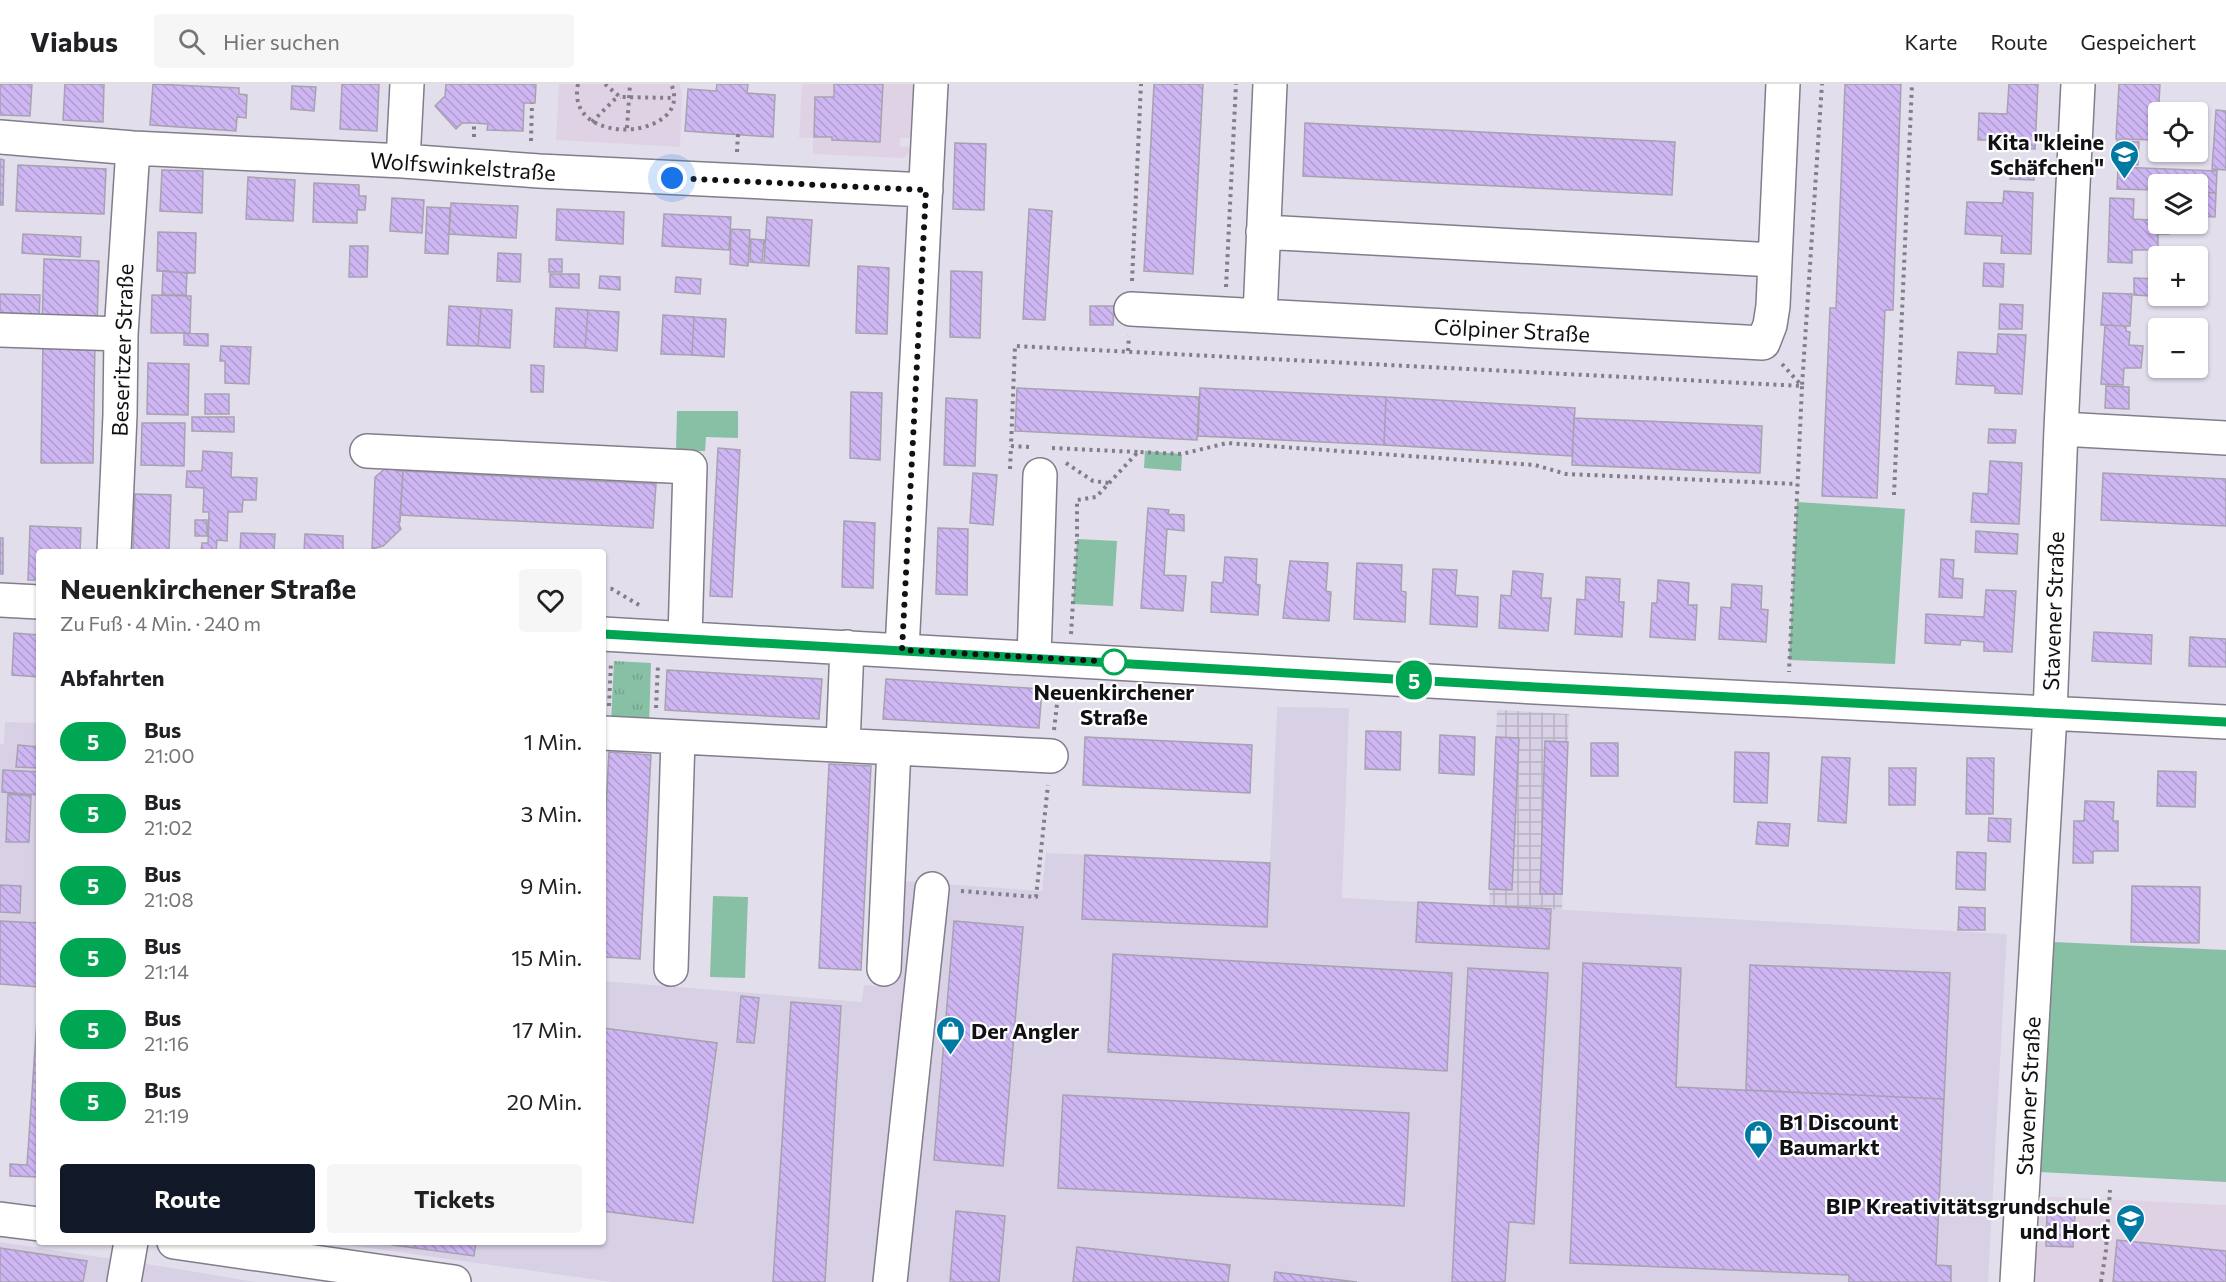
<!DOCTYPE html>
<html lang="de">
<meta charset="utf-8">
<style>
body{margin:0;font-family:Commissioner,sans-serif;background:#f6f6f6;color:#202124;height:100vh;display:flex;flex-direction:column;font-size:22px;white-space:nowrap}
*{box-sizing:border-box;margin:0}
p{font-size:20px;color:#757577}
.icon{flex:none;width:33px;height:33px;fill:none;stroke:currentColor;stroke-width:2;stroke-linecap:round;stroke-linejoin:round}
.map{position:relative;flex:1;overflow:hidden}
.drawer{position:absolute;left:36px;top:465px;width:570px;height:696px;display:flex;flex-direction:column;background:#fff;border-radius:6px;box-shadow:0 2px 4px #0004}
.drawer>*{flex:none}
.badge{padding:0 12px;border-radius:20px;font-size:21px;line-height:39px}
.fabs{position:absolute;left:2148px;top:18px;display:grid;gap:12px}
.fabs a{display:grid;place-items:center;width:60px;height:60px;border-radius:6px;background:#fff;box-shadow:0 2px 4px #0004;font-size:30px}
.you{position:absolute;width:30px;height:30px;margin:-15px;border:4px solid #fff;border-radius:50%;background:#1a73e8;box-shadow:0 0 0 9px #1a73e833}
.map>.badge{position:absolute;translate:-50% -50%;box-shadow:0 0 0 3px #fff}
h2{padding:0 24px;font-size:22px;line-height:54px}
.round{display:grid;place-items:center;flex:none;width:63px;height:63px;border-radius:6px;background:#f6f6f6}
.overview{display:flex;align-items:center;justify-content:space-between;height:102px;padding:0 24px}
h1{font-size:28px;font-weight:700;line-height:45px}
.primary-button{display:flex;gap:12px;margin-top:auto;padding:12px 24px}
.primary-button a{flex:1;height:69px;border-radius:6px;background:#111827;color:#fff;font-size:24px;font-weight:700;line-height:69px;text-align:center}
.primary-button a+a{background:#f6f6f6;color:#202124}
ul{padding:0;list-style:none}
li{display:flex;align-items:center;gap:18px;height:72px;padding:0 24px}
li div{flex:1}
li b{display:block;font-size:22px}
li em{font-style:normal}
li .badge{min-width:66px;font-weight:700;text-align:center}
header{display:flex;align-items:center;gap:36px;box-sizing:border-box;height:84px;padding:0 30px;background:#fff;border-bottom:2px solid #e0e0e0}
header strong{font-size:28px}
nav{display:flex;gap:33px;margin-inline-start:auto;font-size:21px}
.search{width:420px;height:54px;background:#f6f6f6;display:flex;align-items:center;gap:15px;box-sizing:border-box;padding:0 21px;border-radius:6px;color:#757577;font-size:22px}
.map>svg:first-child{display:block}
</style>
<header>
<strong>Viabus</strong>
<div class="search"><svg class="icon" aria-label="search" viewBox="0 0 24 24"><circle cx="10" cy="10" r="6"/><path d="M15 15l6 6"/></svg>Hier suchen</div>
<nav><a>Karte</a><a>Route</a><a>Gespeichert</a></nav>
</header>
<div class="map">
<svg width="2226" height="1198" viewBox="0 0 2226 1198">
<defs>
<pattern id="industrial-grid" width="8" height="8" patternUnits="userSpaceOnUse" patternTransform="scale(1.5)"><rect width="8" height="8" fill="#d8d0e5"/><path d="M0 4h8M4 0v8" fill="none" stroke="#b8b2c4"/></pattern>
<pattern id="grass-tufts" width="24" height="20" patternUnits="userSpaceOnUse" patternTransform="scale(1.5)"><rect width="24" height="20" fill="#87c0a4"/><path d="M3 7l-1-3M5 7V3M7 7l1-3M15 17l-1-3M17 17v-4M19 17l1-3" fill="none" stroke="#74a48c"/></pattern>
<pattern id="building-back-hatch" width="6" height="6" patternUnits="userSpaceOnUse" patternTransform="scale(1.5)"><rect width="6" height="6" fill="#cdb6f2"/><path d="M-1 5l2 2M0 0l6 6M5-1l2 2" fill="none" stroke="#af9bcf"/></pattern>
</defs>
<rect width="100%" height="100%" fill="#e3deec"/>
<path fill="#d8d0e5" d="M1277,623L1349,624L1342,814L2007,850L1988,1198H612L328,1158H603V897L862,918L864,901L892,903L903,797L1042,807L1046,769L1270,779Z
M5,638L39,639V839L0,837V660H4Z
M0,1158L172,1184L255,1198H0Z"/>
<path fill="url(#industrial-grid)" d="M1497,626L1569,630L1562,826L1489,822Z"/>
<path fill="#e0d2e5" d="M559,0H680L682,11L680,63L556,56Z
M802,0H913L910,54H900V63L909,62V68L906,73L901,74L813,70V54H799Z
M2039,1112L2226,1121V1198H2034Z"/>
<path fill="url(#grass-tufts)" d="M614,577L651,579L649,641L611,639Z"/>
<path fill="#87c0a4" d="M677,327H738V354L706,353L705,367H676Z
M1145,367L1182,370L1181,387L1144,384Z
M1797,418L1905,425L1895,580L1789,576Z
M1077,455L1117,457L1113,522L1073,520Z
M713,812L748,813L745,894L710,893Z
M2053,858L2226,866V1098L2040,1088Z"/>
<path fill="url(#building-back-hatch)" stroke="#a7a2b0" stroke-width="1.5" d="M0,0H32L30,32L0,31Z
M65,0H104L103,38L63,36Z
M153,0L239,4V10L247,11L246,34L237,33L236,47L150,41Z
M342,0H379L377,47L340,45Z
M446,0H536L535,19H524L523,47L487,46L488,40L474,39H462L456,45L435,22L445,12Z
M717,0H748L747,9L775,11L773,53L685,47L688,5L716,7Z
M834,0H883L880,58L832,56V53H814L815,13H834Z
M1154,0H1203L1193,190L1144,187Z
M1845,0H1901L1893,226H1885L1877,414L1822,412L1830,224H1836Z
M2009,0H2038L2035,65L2006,64V56H1978L1979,29L2007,30Z
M2119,0H2160L2157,56L2116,55Z
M292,2L316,3L314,27L291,25Z
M2216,26L2226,27V86L2212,85Z
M1305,39L1675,58L1672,111L1303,92Z
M2117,57L2139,58L2138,81L2116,80Z
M955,59L986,60L984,126L953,125Z
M0,75L4,76L3,121H0Z
M2011,79L2034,80V96L2010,95Z
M18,81L106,85L104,130L16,127Z
M2118,83L2217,87L2216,109L2198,108V100H2158V106L2117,105Z
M162,86L203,87L202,129L160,127Z
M248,93L295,96L293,137L246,135Z
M314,99L359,101V112H366L365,126H357V139L313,138Z
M2004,107L2033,109L2031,170L2001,169L2002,152L1965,150L1967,118L2003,119Z
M2198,108L2216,109L2215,133L2198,132Z
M392,114L424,116L422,149L390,147Z
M2110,114L2134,115L2133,135L2151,136L2152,119L2158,120V140H2169V150H2158V166H2132V179L2108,178Z
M451,119L518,122L516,154L449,150Z
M427,123L450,124L448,170L425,169Z
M557,125L624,128L623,160L556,156Z
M1029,125L1052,127L1045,236L1023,235Z
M664,130L731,133L729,166L662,162Z
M767,133L812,136L809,182L764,179Z
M731,145L750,146L748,182L730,180Z
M158,148L196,149L195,189L157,187Z
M23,150L81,153L80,173L22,169Z
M751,155L764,156L762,179L750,178Z
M350,162H368L367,193H349Z
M498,169L521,170L520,198L497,197Z
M44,175L99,177L97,243L42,242Z
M549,175H562V188H549Z
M1984,179L2004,180L2003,203L1983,202Z
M858,182L889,184L887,250L856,249Z
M163,187L187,189L186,211H162Z
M951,187L982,188L980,254L950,253Z
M550,190H579V204L550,203Z
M600,192L620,193V206L599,204Z
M676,193L701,195L700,210L675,208Z
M2134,194L2158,195V212L2171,213L2134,211Z
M2103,209L2132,210L2130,242L2101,241Z
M0,210L40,211L39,236L0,235Z
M152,211L191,212L190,249H151Z
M2000,220L2023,221L2022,245H1999Z
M449,222L481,224L478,262L447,261Z
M1090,222H1114L1113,241H1090Z
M481,224L512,226L510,264L478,262Z
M556,224L588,226L585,264L554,263Z
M588,226L619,228L617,267L585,264Z
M663,231L694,233L692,271L661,270Z
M694,233L726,235L724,273L692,271Z
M2105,241L2126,242V247L2130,248L2129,261L2143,262L2141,284H2124L2123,301L2101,300Z
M184,249L208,250V262L184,261Z
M1998,250L2026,251L2022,310L1995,309V302L1956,300L1958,268L1997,270Z
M43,256L95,257L93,379H41Z
M221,262L251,263L249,300L225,299V277H220Z
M148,279L189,280L188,331L147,330Z
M531,281L544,282L543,308H531Z
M2106,302L2129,303V325L2105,324Z
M1017,304L1199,313L1197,356L1015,347Z
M1200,304L1386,313L1384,361L1198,352Z
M851,308L882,309L880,376L850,374Z
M205,310H229V330H205Z
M1386,313L1575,324L1572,372L1384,361Z
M946,314L977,316L975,382L944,381Z
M192,333H234V348L192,347Z
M1574,334L1762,342L1760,389L1572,381Z
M142,339H185L184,382L141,381Z
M1989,345L2016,346L2015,359H1988Z
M718,364L740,366L732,513L710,512Z
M203,367L232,369L231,393L257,394L256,416H243L242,428H228L227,457L217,456L216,468H201L202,459H208L209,428H203L204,404L186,403L187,387H202Z
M1990,377L2022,379L2019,440L1971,438L1973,409L1988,410Z
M391,380L398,387H403L400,438H398L401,445L383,462L372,465L375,393Z
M403,387L656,400L653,444L400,431Z
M973,389L997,391L993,441L970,439Z
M2103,389L2226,395V442L2101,436Z
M135,410L171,411L169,468H133Z
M1148,424L1169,426L1168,430L1184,431V447L1167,445L1164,491L1186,492L1183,527L1141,524Z
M195,436H207V452H195Z
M844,437L875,439L873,504L842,503Z
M30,442L81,444L80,468H39V496H28Z
M938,444L968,445L967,511L936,510Z
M1976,447L2018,450L2017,470L1975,468Z
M241,449L275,450L274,468H240Z
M305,450L343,452V468H304Z
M0,454H3V490H0Z
M1225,473L1257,475L1256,500L1260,501L1258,531L1211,528L1212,498L1223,499Z
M1941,475L1954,476L1953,494L1963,495L1962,514L1939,513Z
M1290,477L1328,479L1326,507L1331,508L1329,537L1283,534Z
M1357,479L1402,481L1401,507L1406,508L1405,538L1354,535Z
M1433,485L1457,486L1455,511L1478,513L1477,543L1430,540Z
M1513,487L1543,490L1541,514H1551L1548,547L1499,544L1501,511L1511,512Z
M1586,493L1620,495L1619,518H1624L1622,553L1575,550L1577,515L1585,516Z
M1658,496L1689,499L1688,521H1697L1695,556L1650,553L1652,519H1657Z
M1732,500L1762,502L1761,525L1768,526L1766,558L1719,555L1721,523L1731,524Z
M1986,506L2016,507L2012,568L1984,567V558L1961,556L1960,561L1925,559L1926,530L1984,533Z
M2094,548L2152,551L2151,580L2092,577Z
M14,549L39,551V593L12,591Z
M2190,553L2226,555V583L2189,582Z
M667,586L822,595L819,635L665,626Z
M886,595L1042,605L1039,644L883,635Z
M1366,647L1401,648L1400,686L1365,685Z
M1440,651L1475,653L1474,691L1439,689Z
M1085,653L1252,661L1250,709L1083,701Z
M1496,653L1519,654L1512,806L1489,805Z
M1545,657L1568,658L1562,810H1540Z
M1591,659H1618V692H1591Z
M18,661L39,663V684L16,683Z
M609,668L651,671L640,875L603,873V778Z
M1735,668L1769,669L1767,719L1734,718Z
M1822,673L1850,674L1846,739L1818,737Z
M1967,674H1994L1993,730H1966Z
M829,680L871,682L861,886L819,884Z
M1889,684H1916L1915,721H1889Z
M3,686L39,688L38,711L2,708Z
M2158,687L2196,688L2195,723L2157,722Z
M8,710L31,712L29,758H6Z
M2085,717L2114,718L2113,737H2118V767H2093V779H2073L2074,737H2084Z
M1989,734L2011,735L2010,758L1988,757Z
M1758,738L1790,740L1788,762L1756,760Z
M1957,768L1986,769L1985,806L1956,805Z
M1085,771L1270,779L1267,843L1082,835Z
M0,801L21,802L20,829L0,828Z
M2132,802L2200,803L2199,859L2131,858Z
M1418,818L1551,825L1549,865L1416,858Z
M1959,823L1985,824V846H1958Z
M0,837L39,839V903L0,900Z
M954,837L1023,843L1003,1082L934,1076Z
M1113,870L1452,889L1447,987L1108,968Z
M1583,879L1681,884L1676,1003L1944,1015L1936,1181L1951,1182V1198H1849V1191L1570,1179Z
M1750,881L1950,889L1944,1015L1746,1006Z
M1468,884L1548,889L1534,1140L1509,1138L1505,1198H1452Z
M39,907V1093L10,1092V1080L27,1081Z
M741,912L759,914L754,959L737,958Z
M791,918L841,922L825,1198H773Z
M603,944L717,959L693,1139L603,1127Z
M1063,1011L1409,1029L1404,1122L1058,1104Z
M956,1127L1005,1132L999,1198H950Z
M2047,1130L2075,1131L2073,1163L2046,1162Z
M2117,1156L2226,1167V1198H2113Z
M393,1158H476L474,1172L392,1161Z
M1077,1163L1230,1181L1228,1198H1073Z
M0,1164L87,1177L83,1198H0Z
M1275,1188L1357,1198H1274Z"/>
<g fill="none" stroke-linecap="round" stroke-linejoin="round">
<defs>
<path id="minor" d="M0,53L133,64L403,77L539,87L926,106
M403,77L407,0
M1263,148L1774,176
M1131,225L1763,259L1770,241L1773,222L1783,0
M1260,232L1270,0
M0,246L121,250
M2061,345L2226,354
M367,367L690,383L685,554
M114,468L120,331L121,250L133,64
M0,516L39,518
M603,550L1535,603L2226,638
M902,566L931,0
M1034,574L1040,391
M603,649L1051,672
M843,661L847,563
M671,885L678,653
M884,885L894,664
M124,1198L131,1158
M890,1198L932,805
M2017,1198L2050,630L2061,345L2078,0"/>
<path id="major" d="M0,1135L39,1140
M174,1158L454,1198"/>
</defs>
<use href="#minor" stroke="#827d8a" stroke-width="36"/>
<use href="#major" stroke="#827d8a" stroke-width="36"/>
<path stroke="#817e88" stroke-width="4" stroke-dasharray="3 4.5" stroke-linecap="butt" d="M578,0C564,66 696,55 671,0
M605,0L620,13L675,14
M592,38L614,16L620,13
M627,44L630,0
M474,53V39
M531,57L532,19
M737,68L738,50
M1132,197L1141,0
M1226,203L1236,0
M1128,267L1129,252
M1782,280L1802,302L1789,588
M1029,363L1011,362L1015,262L1802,302L1822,0
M1052,364L1138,368
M1066,379L1093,397L1109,399
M1010,385L1011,362
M1894,411L1912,0
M603,504L612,505L639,521
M1071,550L1077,455V416L1096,413L1138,368L1182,370L1227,359L1535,381L1566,390L1797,400
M609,622L611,578
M656,624L658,581
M1054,646L1059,603
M961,807L1036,813L1048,701
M2101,1198L2106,1166L2110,1106"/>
<use href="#minor" stroke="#fff" stroke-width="33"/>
<use href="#major" stroke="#fff" stroke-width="33"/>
</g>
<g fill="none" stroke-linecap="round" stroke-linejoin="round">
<defs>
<path id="line" d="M603,550L1535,603L2226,638"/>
</defs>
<use href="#line" stroke="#fff" stroke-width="14"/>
<use href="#line" stroke="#00a651" stroke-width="9"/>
<path stroke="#111014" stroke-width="6" stroke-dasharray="0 10.8" d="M672,94L926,106L902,566L1114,578"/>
</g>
<defs>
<symbol id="school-pin" viewBox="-11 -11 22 30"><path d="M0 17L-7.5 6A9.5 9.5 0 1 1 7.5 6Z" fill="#007aa2" stroke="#fff"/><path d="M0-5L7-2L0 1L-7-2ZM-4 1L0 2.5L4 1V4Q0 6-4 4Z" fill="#fff"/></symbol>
<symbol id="shop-pin" viewBox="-11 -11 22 30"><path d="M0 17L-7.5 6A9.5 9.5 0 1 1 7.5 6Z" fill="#007aa2" stroke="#fff"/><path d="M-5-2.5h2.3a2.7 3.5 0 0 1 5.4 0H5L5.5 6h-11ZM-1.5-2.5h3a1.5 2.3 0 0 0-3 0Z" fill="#fff"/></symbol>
</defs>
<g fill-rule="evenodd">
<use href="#school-pin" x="2108" y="54" width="33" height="45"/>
<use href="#shop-pin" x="934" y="930" width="33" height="45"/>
<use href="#shop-pin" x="1742" y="1034" width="33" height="45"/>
<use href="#school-pin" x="2114" y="1118" width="33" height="45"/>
</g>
<circle fill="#fff" stroke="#00a651" stroke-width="3" cx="1114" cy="578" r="12"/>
<g text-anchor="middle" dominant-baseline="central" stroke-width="4.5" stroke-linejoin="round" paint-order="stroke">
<g font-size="22" font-weight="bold" fill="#111014" stroke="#fff" text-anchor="end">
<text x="2104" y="57">Kita "kleine<tspan x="2104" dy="25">Schäfchen"</tspan></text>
<text x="971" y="946" text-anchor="start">Der Angler</text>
<text x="1779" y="1037" text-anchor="start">B1 Discount<tspan x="1779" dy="25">Baumarkt</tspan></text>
<text x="2110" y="1121">BIP Kreativitätsgrundschule<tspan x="2110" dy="25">und Hort</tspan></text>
</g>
<g font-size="22" fill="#111014" stroke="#fff">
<text transform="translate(463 82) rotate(4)">Wolfswinkelstraße</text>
<text transform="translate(1512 246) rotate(3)">Cölpiner Straße</text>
<text transform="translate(122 266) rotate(-88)">Beseritzer Straße</text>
<text transform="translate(2053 527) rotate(-88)">Stavener Straße</text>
<text transform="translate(2028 1012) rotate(-87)">Stavener Straße</text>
</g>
<g font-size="22" font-weight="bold" fill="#111014" stroke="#fff">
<text x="1114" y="607">Neuenkirchener<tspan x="1114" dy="25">Straße</tspan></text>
</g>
</g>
</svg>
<div class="fabs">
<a><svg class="icon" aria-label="locate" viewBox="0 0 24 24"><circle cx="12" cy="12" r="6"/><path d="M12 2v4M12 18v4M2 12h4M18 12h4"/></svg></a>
<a><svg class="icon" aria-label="layers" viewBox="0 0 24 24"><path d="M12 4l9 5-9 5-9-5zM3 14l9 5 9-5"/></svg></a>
<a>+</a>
<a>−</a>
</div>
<div class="you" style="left:672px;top:94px"></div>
<b class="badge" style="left:1414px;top:596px;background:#00a651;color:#fff">5</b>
<section class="drawer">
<div class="overview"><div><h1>Neuenkirchener Straße</h1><p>Zu Fuß · 4 Min. · 240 m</p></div><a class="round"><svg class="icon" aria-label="heart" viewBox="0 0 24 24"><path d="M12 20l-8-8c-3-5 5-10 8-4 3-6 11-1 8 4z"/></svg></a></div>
<h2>Abfahrten</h2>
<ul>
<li><span class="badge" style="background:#00a651;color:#fff">5</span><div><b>Bus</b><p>21:00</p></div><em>1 Min.</em></li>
<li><span class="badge" style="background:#00a651;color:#fff">5</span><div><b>Bus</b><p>21:02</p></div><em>3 Min.</em></li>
<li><span class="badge" style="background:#00a651;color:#fff">5</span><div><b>Bus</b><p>21:08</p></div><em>9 Min.</em></li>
<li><span class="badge" style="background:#00a651;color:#fff">5</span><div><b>Bus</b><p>21:14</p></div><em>15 Min.</em></li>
<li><span class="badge" style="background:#00a651;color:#fff">5</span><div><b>Bus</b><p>21:16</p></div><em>17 Min.</em></li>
<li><span class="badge" style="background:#00a651;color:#fff">5</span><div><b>Bus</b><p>21:19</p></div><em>20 Min.</em></li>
</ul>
<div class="primary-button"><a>Route</a><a>Tickets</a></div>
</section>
</div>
